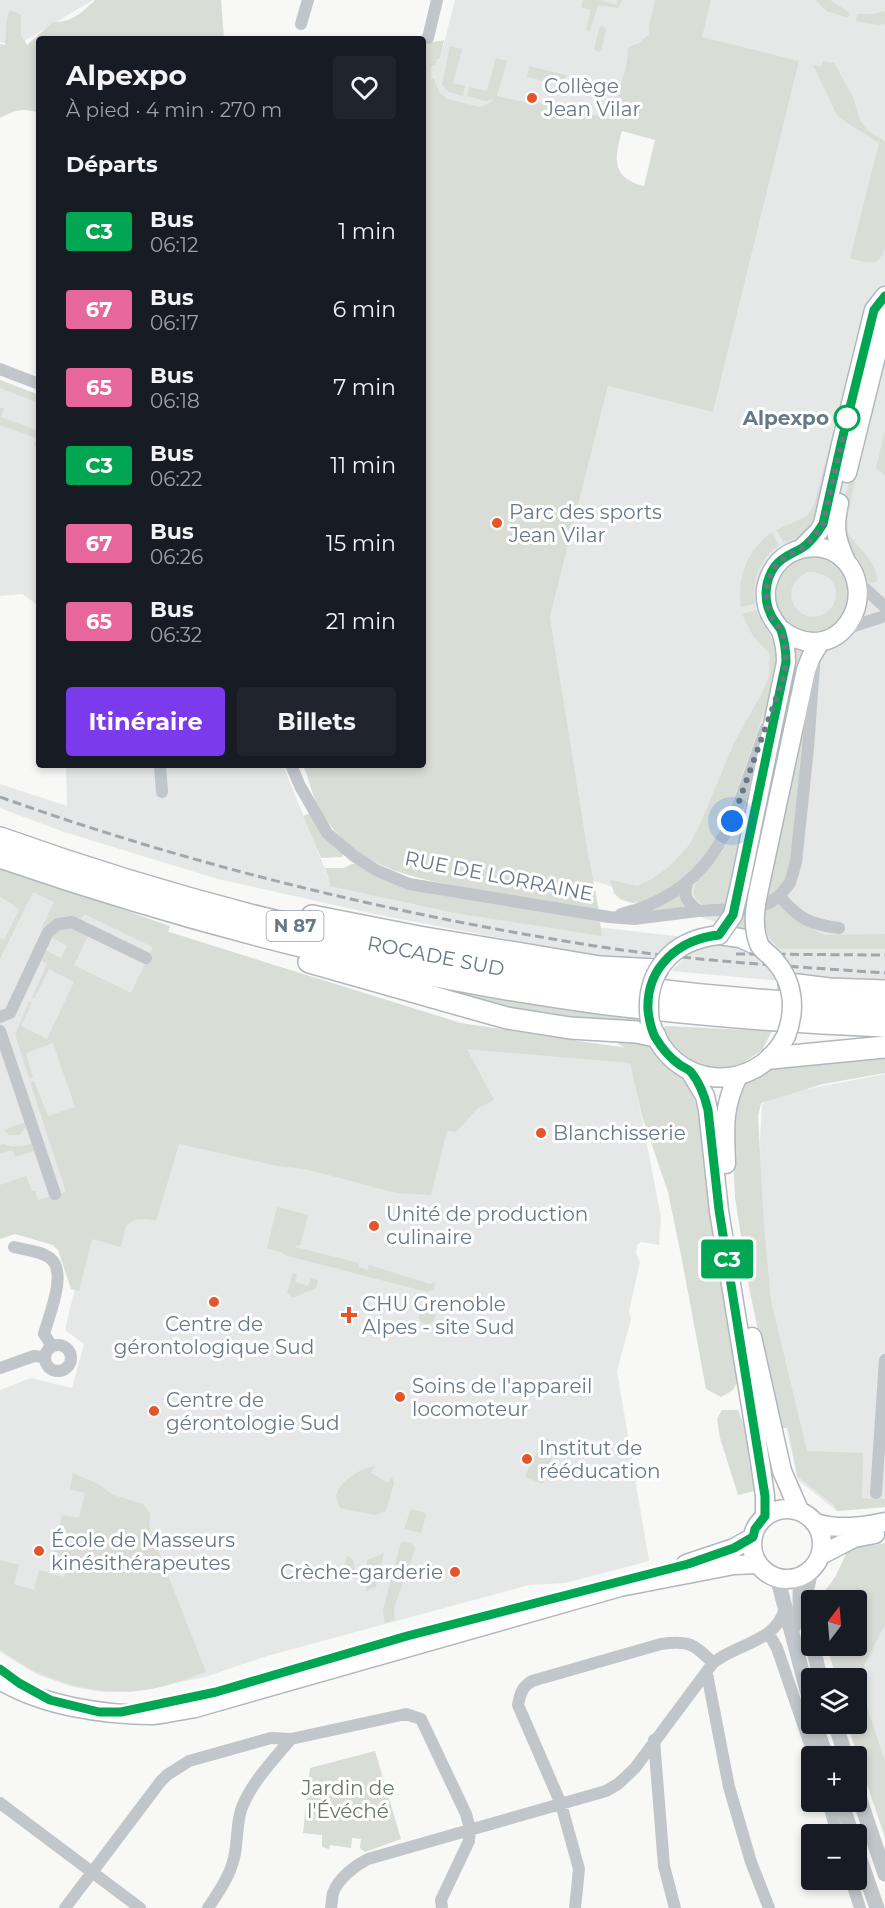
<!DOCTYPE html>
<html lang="fr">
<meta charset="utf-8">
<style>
body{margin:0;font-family:Montserrat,sans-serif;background:#20242c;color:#f1f3f6;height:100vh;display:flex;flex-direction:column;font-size:22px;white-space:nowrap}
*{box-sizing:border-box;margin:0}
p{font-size:20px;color:#9ea1a6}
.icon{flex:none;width:33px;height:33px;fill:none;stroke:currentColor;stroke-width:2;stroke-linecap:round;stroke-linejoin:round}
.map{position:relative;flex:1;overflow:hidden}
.sheet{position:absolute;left:36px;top:36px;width:390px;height:732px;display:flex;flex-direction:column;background:#171b24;border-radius:6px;box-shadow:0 3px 9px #0003}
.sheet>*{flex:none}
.badge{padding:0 12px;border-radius:4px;font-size:21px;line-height:39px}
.needle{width:39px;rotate:16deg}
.tools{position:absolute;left:801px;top:1590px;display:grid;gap:12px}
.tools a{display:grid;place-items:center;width:66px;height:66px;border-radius:6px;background:#171b24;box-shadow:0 3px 9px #0003;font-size:30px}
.you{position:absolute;width:30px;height:30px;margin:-15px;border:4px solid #fff;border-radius:50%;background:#1a73e8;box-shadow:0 0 0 9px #1a73e833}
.map>.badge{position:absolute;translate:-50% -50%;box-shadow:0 0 0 3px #fff}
h2{padding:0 30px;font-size:22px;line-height:54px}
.round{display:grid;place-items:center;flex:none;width:63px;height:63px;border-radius:6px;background:#20242c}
.overview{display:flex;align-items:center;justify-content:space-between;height:102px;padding:0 30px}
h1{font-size:28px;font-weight:700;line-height:45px}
.primary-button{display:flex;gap:12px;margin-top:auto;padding:12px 30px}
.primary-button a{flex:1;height:69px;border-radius:6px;background:#7c3aed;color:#fff;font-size:24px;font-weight:700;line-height:69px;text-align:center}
.primary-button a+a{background:#20242c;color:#f1f3f6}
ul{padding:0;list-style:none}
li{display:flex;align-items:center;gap:18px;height:78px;padding:0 30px}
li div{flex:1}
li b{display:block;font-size:22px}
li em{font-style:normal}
li .badge{min-width:66px;font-weight:700;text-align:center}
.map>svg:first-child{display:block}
</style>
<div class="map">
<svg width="885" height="1908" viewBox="0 0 885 1908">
<rect width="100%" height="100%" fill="#f8f8f6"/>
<path fill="#e6e7e7" d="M0,0H93L16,46L0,42Z
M455,0H683L615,143L423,116V55L440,59Z
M711,0H885V984L801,977L768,940L592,880L550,617L608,386L713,412L799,61L701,37Z
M0,380L39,395V606L22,594L0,596Z
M66,765H283L328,877L427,899L561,923L684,937L652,958L639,962L537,945L379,915L218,879L64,832L0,808V784L67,806Z
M0,878L463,1025L628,1048L661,1217L659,1245L641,1242L637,1245L636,1253L640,1262L629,1311L631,1319L617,1371L649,1561L565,1583L529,1585L267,1656L205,1677L131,1692H102L73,1687L38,1675L0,1652V1390L31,1378L72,1388L84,1344L65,1330L75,1288L52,1222L0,1239Z
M716,944H731L765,959L781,981L671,971L687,955L702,947Z
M885,1074V1507L837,1511L798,1480L763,1324L760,1141L762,1104L769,1099L798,1091Z
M885,1625V1761L858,1678Z"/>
<path fill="#d8ddd5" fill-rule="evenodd" d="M95,0H221L224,39H39V113C24,107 13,111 0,118V44L5,45C7,32 4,21 10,10L21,15V35L27,45L53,22C72,23 82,12 95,0Z
M583,0H599L617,5L618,0H622L618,8L598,5L590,31L586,30L591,10L581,7Z
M655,0H711L702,37L799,61L713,412L608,386L550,617L588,853L599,911C561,904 523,898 485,891C421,879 359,873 321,812C312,797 310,781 303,765H423V44L444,40L440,59H437L435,66H431V79H434L440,93L447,99L480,107L488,104L495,98L486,101L467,96L469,87L487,91L496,58L507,61L497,96L527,103L534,101L610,119C616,96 628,72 628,48L639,43L649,34V26ZM622,131L655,140L644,186C611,178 614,158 622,131Z
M816,0H830L849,12L848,18L826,11Z
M885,11V24L878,25L856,21L857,14H875Z
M603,26L606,30L601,50L598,52L594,49L599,28Z
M450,46L462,49L453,83L465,86L463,96L449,92L442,85Z
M823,61L834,63L853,97L860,120L868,131L885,141V248C880,268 865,263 850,258L879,143L847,123L837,115L813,65L821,67Z
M529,66L566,75L563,86L527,77Z
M0,380L39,395V403L0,388Z
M0,408H4L1,417L39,431V446H34L36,438L0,425Z
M885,431V475L876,468Z
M830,444L837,446L817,522L802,536L784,542L776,530L807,516L814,505Z
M851,473L856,475L847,519L848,534C861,552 874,557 878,581L869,583L863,567L857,557L850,551L839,521Z
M772,532L779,545C760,559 751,580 755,604L741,607C736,578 748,549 772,532Z
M807,554L834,560L851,580L847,616L825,632L806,634L783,621L772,596L779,572L784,565ZM808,572C824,572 837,579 836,596C835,603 832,608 827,612C801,631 772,589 808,572Z
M756,610C769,637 781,645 777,677L728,814L708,852L682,880L652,898L641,902L632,903L620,899L614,893L610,880L638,886L652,879L670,866L690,844L701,822L734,743L762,693L769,676L770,654L753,636L742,614Z
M792,648L807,651L749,930L733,927Z
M805,711L793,860C787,880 783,889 765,901Z
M753,780H755L726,904C715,905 698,909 694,894C691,881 714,863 721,853C736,831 743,803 753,780Z
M310,813L344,853L342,857L321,858L303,816Z
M352,864H357L494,903L600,922L602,936L455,913L330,886V882L325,868H344Z
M0,867L170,926L168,932L461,1023L625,1048L617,1043L638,1040L650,1047L682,1077L691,1091L703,1122L712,1231L738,1381L733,1390L721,1397L706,1389L682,1260L668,1192L642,1116L630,1063L467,1049L494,1100L478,1108L456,1132L447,1131L431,1195L397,1193L305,1169L278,1166L179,1144L156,1221C143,1218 137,1217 126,1226L121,1247L92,1239L79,1291L71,1289L58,1250L53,1245L15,1234L0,1239V1185L26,1176L32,1191H35L38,1200L66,1192L30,1082L34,1081L48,1116L75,1107L53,1043L26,1053L33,1077L29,1078L15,1034L29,1002H32L21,1026L47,1039L74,982L49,969L34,999L32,998L47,964L40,960L45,950L61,958L67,946L53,938L54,932L67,926L88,936L74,965L131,993L153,947L84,914L81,919C64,913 54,918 41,929L54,902L33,892L0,959V938L4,940L19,910L14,905L0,897Z
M679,891L682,903L686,909L636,915Z
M780,903L800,923L824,935L885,934V949H780C767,936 762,928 764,909Z
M423,983L635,1017L640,1021L638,1025L538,1018Z
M665,1026L772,1031L762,1050L743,1063L722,1068L702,1066L683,1057L671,1049L661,1032Z
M885,1055V1073L823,1084L761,1103L758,1116L764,1227L771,1301L807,1451L863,1453L862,1498L885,1499V1507L837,1511L834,1505L797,1476L788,1428H778L749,1287L735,1198L731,1107L745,1083L773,1066Z
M25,1122V1128L19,1135H9L4,1130Z
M3,1144C13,1148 22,1146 32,1144L34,1151L15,1157L12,1150L0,1154V1145Z
M277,1207L308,1215L300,1246L296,1245L295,1247L359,1263V1267L368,1270L369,1265L430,1284L435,1282L434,1289L427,1292L284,1255L283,1253L267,1248Z
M293,1273L297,1274L295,1282L308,1286L311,1278L316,1279L318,1282L316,1288L293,1298L287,1293Z
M419 1316a8 8 0 1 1 16 0a8 8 0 1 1-16 0Z
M722,1410H738L745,1427L754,1491L738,1495L720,1438L717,1419Z
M545,1438L550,1440L548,1445L556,1448L543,1484L525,1477L531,1463Z
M375,1466L371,1473L388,1483L392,1477L394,1483L386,1511L375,1515L340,1508L336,1496C340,1481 360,1468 375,1466Z
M73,1473L98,1484L113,1495L143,1504L150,1513L149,1527L206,1672C183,1680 159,1690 134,1691C87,1695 37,1678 0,1649V1560L19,1565L14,1584L34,1590L39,1570L64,1577L69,1562L53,1556L62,1515L79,1518L85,1493L70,1489Z
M411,1509L425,1513L426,1516L421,1533L404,1529Z
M404,1541L413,1544L415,1549L394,1608L395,1620L385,1623L383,1610L401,1542Z
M868,1543L874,1545L885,1543V1625L858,1678L885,1761V1838L847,1724H856V1678H836L827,1646H856V1600H822V1595L835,1577L847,1552Z
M384,1553L376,1587L366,1591L367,1560Z
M347,1555L353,1560L355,1567L352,1573L343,1577L342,1576Z
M375,1751L401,1839L365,1852L360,1848L361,1839L352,1838L351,1848L330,1845L329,1849L322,1847V1835L303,1833L310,1768Z"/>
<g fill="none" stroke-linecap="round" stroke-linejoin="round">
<defs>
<path id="secondary" d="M847,473L885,320
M839,503C834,526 835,537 845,559
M801,549L819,531L823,524L842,440L874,310L885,296
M740,885L786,662C786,652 784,640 781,631C779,627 775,623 773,619C767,610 765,600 766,589C769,572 779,557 795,551C809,545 826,546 839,555C885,591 839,674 780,629
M759,889L806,670L811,657L820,642
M719,935L740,938L760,947
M651,1024C671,1089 754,1097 786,1036
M690,1071L705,1096L708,1110L719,1211L760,1461L765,1496V1516
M726,1164C725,1129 722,1109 738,1076
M752,1337L782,1471L799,1510
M752 1544a35 35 0 1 1 70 0a35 35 0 1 1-70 0Z
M816,1523C839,1530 862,1527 885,1522
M821,1555L854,1538L875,1534
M686,1564L734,1548L753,1537
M0,1680C43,1706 104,1715 153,1715C167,1714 181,1710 195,1708L620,1587L734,1565L758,1564"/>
<path id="trunk" d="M0,838C284,940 584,995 885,1008
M0,857C195,924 395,976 600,1003C695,1015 790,1022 885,1026
M312,916L419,937L600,967L657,970
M309,962L507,1018L570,1028L637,1032L655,1036
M789,984L829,989L885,991
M771,1058L885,1047"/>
</defs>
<use href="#secondary" stroke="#b1b8bd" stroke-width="21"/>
<use href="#trunk" stroke="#b2b7bb" stroke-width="24"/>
<path stroke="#c1c6ca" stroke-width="12" d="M301,24L308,0
M428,38L437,0
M0,369L39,384
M860,584L885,607
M848,628L885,616
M160,765L162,792
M291,765L300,786L327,833L354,856L376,870L409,884L609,917L634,919L698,911L755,908L769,903L779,896L790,883L796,862L808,748L814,666
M687,883C683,898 687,901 698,911
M779,896C800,919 808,924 839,928
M621,914C721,890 735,812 766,728
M0,1017L10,1013L48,932L58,924L72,922L146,958
M0,1031L55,1194
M14,1247C25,1250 41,1251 50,1258C68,1272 49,1315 44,1334L52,1346
M45 1358a13 13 0 1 1 26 0a13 13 0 1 1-26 0Z
M0,1368L34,1356L44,1357
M876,1493L885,1360
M791,1633C805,1616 794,1598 801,1576
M769,1634L777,1648L814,1756
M707,1674L729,1787L751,1862L769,1908
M654,1740L664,1866L675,1908
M828,1802L837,1834
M0,1803L140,1908
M851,1880L860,1908
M65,1908L161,1781L167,1775L189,1761L271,1738L291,1739L406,1714L421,1719L466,1814L470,1829L469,1841L441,1900L442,1908
M208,1908C218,1893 230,1876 234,1858C238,1841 236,1824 242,1807C252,1782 274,1759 291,1739
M331,1908C332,1903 332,1898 333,1893C338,1879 354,1866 368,1859L606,1791L618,1784L635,1768L713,1663C737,1643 776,1643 785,1608
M575,1908L579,1869L561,1804L518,1705C520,1694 522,1687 532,1681L661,1644C689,1640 694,1644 713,1663"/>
<path stroke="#c1c6ca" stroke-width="15" d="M811,1570L806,1593L812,1638
M777,1577L812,1709
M813,1646L820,1678
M815,1724L826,1756
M835,1724L846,1756
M856,1788L885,1874
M841,1802L852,1834
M856,1848L877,1908"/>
<use href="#secondary" stroke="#fff" stroke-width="18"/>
<use href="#trunk" stroke="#fff" stroke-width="21"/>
<path stroke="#a0a8ae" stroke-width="3" stroke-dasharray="9 4.5" stroke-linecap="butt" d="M0,797C193,866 392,914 595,946C691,961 788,966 885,973
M736,954L885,955"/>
<defs>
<path id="secondary-bridge" d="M759,889C755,907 752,926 759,944C762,951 771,955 775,961C794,982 796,1010 786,1036
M650,1022C643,973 671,940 719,935L733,915L740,885"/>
</defs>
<use href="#secondary-bridge" stroke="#b1b8bd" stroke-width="21" stroke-linecap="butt"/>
<use href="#secondary-bridge" stroke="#fff" stroke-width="18"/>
</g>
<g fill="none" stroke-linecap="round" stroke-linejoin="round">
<defs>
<path id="line" d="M0,1669L19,1683L50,1700L99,1712H121L216,1692L407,1636L688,1564L734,1548L753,1537L755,1529L765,1516V1496L719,1210L708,1110C705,1097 700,1083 691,1072C688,1069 683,1067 680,1065C670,1058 661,1047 655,1037C651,1029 649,1019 648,1010C646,967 679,939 719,935L733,915L786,662C786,652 784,639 781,630C778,625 773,620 771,615C763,599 765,580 775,566C783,556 792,554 802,548C810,543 818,532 823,524L842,440L874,310L885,296"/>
</defs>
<use href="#line" stroke="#fff" stroke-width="14"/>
<use href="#line" stroke="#00a651" stroke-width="9"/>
<path stroke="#677987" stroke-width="6" stroke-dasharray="0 10.8" d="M732,821L783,679C786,663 788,644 780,629C778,625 774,622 772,618C765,604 764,588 771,574C779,557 788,557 802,548C810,542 818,532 823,524L847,418"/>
</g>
<g fill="#e5542a" stroke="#fff" stroke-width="2">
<circle cx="532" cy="98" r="6"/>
<circle cx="497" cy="523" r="6"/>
<circle cx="541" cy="1133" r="6"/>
<circle cx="374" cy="1226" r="6"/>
<circle cx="214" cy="1302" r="6"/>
<path d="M346 1306h6v6h6v6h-6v6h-6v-6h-6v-6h6z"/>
<circle cx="400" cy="1397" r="6"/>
<circle cx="154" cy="1411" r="6"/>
<circle cx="527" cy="1459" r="6"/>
<circle cx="39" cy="1551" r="6"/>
<circle cx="455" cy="1572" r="6"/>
</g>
<circle fill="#fff" stroke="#00a651" stroke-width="3" cx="847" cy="418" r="12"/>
<g text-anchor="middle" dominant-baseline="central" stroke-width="6" stroke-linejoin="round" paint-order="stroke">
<rect fill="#fff" stroke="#95a1ab" stroke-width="1.5" x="266.5" y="911" width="57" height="30" rx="4.5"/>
<g font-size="18" font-weight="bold" fill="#677987">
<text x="295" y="926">N 87</text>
</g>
<g font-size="20" fill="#677987" stroke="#fff" text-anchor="start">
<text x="544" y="86">Collège<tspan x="544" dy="23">Jean Vilar</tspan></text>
<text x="509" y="512">Parc des sports<tspan x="509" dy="23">Jean Vilar</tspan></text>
<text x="553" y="1133">Blanchisserie</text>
<text x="386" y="1214">Unité de production<tspan x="386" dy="23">culinaire</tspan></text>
<text x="362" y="1304">CHU Grenoble<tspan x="362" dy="23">Alpes - site Sud</tspan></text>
<text x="214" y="1324" text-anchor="middle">Centre de<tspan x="214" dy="23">gérontologique Sud</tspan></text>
<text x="412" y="1386">Soins de l'appareil<tspan x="412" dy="23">locomoteur</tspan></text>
<text x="166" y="1400">Centre de<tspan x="166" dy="23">gérontologie Sud</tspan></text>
<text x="539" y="1448">Institut de<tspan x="539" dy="23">rééducation</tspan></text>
<text x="51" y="1540">École de Masseurs<tspan x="51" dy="23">kinésithérapeutes</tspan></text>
<text x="443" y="1572" text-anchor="end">Crèche-garderie</text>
</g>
<g font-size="20" font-weight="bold" fill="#677987" stroke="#fff" text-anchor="end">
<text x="829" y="418">Alpexpo</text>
</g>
<g font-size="20" fill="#677987" stroke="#fff">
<text transform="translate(499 876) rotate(11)">RUE DE LORRAINE</text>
<text transform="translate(436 956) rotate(11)">ROCADE SUD</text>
</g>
<g font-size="20" fill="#667962" stroke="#fff">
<text x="348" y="1788">Jardin de<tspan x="348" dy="23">l'Évéché</tspan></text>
</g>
</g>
</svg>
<div class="tools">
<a><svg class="needle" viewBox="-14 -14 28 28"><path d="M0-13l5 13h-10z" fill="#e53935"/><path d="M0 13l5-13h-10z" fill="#9ea1a6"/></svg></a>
<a><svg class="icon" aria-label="layers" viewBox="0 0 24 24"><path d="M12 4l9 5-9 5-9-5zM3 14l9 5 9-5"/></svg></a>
<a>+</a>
<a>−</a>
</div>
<div class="you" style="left:732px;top:821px"></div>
<b class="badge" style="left:727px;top:1259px;background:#00a651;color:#fff">C3</b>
<section class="sheet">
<div class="overview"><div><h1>Alpexpo</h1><p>À pied · 4 min · 270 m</p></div><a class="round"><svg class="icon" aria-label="heart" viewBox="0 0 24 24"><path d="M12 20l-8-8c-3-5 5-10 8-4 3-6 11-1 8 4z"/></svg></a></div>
<h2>Départs</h2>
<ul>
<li><span class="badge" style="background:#00a651;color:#fff">C3</span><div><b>Bus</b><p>06:12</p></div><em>1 min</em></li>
<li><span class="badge" style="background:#e7679c;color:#fff">67</span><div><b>Bus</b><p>06:17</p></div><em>6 min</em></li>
<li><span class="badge" style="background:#e7679c;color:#fff">65</span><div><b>Bus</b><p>06:18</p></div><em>7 min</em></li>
<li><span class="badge" style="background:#00a651;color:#fff">C3</span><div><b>Bus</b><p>06:22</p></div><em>11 min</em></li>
<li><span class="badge" style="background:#e7679c;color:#fff">67</span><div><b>Bus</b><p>06:26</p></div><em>15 min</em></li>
<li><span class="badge" style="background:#e7679c;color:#fff">65</span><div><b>Bus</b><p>06:32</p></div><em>21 min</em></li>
</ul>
<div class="primary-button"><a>Itinéraire</a><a>Billets</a></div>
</section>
</div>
